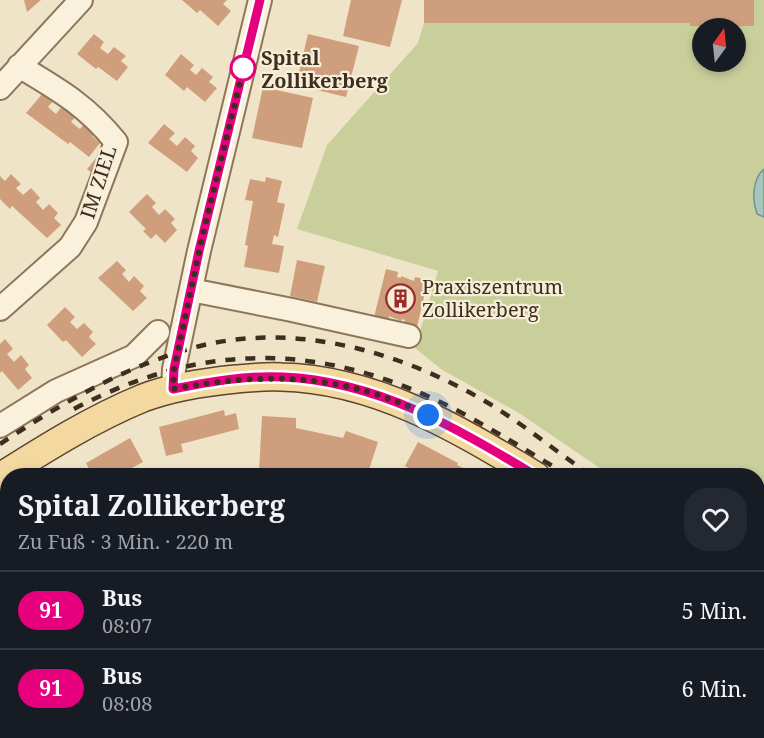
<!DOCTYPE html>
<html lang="de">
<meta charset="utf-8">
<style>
body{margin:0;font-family:"Noto Serif",serif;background:#242831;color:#f1f3f6;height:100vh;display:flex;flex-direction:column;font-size:22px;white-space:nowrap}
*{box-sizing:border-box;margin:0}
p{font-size:20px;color:#9ea1a6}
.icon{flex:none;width:33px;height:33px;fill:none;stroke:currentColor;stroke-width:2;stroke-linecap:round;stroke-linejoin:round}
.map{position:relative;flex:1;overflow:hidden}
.details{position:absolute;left:0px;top:468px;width:765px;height:270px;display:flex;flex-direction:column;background:#171b24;border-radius:24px 24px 0 0;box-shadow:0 3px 9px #0003}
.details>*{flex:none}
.badge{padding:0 12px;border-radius:20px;font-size:21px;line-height:39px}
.needle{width:39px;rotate:15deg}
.fabs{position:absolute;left:692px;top:18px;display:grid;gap:12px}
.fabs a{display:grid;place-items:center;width:54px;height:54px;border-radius:50%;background:#171b24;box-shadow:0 3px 9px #0003;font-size:30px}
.you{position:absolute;width:30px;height:30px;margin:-15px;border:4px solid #fff;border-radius:50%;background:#1a73e8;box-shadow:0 0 0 9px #1a73e833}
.map>.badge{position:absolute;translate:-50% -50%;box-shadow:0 0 0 3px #fff}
.round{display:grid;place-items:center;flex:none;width:63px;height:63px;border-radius:24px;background:#242831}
.summary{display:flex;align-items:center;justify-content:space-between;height:102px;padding:0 18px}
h1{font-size:28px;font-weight:700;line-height:45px}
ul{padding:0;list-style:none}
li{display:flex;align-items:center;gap:18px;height:78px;padding:0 18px;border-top:2px solid #363941}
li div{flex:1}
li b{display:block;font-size:22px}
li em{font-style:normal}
li .badge{min-width:66px;font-weight:700;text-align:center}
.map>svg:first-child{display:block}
</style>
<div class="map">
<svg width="764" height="738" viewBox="0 0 764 738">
<rect width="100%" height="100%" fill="#f0e4c8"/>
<path fill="#c9cf9b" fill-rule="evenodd" d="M754,0H764V573L758,569V476L610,475L519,413L441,369L415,348L438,271L297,229L327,145L418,43L424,23H690V26H754ZM702,28H735V62H702Z
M454,730L503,731L519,738H451Z"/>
<path fill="#a9c4bc" stroke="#6f938a" stroke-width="1.5" d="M764,169V217L757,214C752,200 752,179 764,169Z"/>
<path fill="#cf9f7d" d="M24,0H41L27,12Z
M182,0H227L223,4L231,11L218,26L200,10L197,13Z
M351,0H402L390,47L343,36Z
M424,0H754V26H690V23H424Z
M94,34L104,42L100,48L108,54L114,47L126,56L121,61L128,67L117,81L98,67L96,69L77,54Z
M308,34L359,46L346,97L296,85Z
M181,54L194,65L190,70L196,75L202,68L213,77L209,82L217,88L205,102L187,87L184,91L165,75Z
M263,87L313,98L302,148L252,138Z
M43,93L53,101L48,107L56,114L63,105L76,116L71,122L80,129L86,122L97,130L92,136L100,143L89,157L70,142L68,144L26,113Z
M164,124L175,133L169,139L177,146L185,137L195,146L191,151L198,158L187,172L148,143Z
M97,157L104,163L94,175L87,169Z
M11,174L21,184L16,188L23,195L31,188L40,198L36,202L43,210L49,204L58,213L54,218L61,225L47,238L12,206L10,209L0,199V176L5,181Z
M266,177L282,181L277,202L285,204L278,237L274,235L272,244L284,246L279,273L244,267L248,246L245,245L253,201L245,200L250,179L265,182Z
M147,194L156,203L152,207L159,215L165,209L175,219L171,223L177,230L165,243L156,234L151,239L143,231L146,229L129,212Z
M297,260L325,266L317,302L290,296Z
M117,261L126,270L122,274L129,282L134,276L144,286L140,291L147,298L133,311L98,278Z
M386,269L398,272L397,277L401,278V276L414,281L415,277L428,280L417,327L404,324L405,320L402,319L401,321L389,316L388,321L374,317Z
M65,307L75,317L70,322L77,329L84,323L93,332L89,337L96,344L82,357L66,340L63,342L47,325Z
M5,339L13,349L7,354L14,362L21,355L29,365L25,369L32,378L18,390L2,371L0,373V344Z
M224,410L225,416L236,413L239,429L181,444L183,452L166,456L159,427Z
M262,416L296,418V428L343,438L346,431L378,442L367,476H309L295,471V473L259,472Z
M130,438L143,462L117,476H106L103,471L93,476L86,463Z
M418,442L458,463L457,465L467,470L464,476H422L405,466Z
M81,468L85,476H69Z
M761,647L764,649V687L758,683V653Z
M8,726V730H67L72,738H0V731Z
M226,730H283L290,735L288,738H229L223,734Z
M387,730H424L421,738H384Z
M562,730H568L581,738H558Z
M703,730H740L752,738H699Z"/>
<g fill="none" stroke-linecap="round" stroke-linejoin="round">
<defs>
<path id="minor" d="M0,88L81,0
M191,290L292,310L409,336
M0,309L70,247L86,222L116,142C86,105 59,90 19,66
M173,389L174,369L199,251L260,0
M0,426L56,391L134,356L158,332
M0,517L8,526
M0,701L8,697
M180,730L186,738
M605,730L617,738
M442,738L445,730"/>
<path id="major" d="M0,477C46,448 92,419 143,398C172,387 205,382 236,379C251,378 266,376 281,377C376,379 458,429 536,476
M758,610L764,614"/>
</defs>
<use href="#minor" stroke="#8d765c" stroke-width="26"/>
<use href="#major" stroke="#5b4430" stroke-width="30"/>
<use href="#minor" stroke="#faf1dc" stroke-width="22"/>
<use href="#major" stroke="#f3d9a0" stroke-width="27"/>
<path stroke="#3d2e20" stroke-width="4.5" stroke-dasharray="10 10" stroke-linecap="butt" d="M74,409C208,338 330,343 462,413C499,433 534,455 569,476
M0,444C62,403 130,363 204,345C299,323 400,352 483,400C521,422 555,451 592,476
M758,579L764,583"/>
</g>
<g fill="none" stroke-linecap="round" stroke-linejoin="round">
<defs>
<path id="line" d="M260,0L199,251L174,369L173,389C209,382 246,375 283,377C377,381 458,428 536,476"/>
</defs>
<use href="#line" stroke="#fff" stroke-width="14"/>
<use href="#line" stroke="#e6007e" stroke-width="9"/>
<path stroke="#3d2e20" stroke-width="6" stroke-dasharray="0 10.8" d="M243,68L244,66L202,238L174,369L173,389C267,372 340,373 428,415"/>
</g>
<defs>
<symbol id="building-ring" viewBox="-11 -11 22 22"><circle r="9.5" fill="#f7eed8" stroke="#9e2a2b" stroke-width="1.5"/><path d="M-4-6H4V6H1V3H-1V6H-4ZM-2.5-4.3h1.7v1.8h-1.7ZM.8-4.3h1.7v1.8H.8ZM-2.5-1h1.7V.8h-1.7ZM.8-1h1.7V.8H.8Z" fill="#9e2a2b"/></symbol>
</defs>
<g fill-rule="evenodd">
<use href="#building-ring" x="384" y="282" width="33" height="33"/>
</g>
<circle fill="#fff" stroke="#e6007e" stroke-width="3" cx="243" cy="68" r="12"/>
<g text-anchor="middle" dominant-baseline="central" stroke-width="4.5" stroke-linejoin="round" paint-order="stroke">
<g font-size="20" font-weight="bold" fill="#3d2e20" stroke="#f7eed8" text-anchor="start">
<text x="261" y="57">Spital<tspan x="261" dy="23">Zollikerberg</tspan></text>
</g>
<g font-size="20" fill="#3d2e20" stroke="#f7eed8">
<text transform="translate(98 182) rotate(-72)">IM ZIEL</text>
</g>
<g font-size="20" fill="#3d2e20" stroke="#f7eed8" text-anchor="start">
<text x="422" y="286">Praxiszentrum<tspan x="422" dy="23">Zollikerberg</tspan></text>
</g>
</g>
</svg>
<div class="fabs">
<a><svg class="needle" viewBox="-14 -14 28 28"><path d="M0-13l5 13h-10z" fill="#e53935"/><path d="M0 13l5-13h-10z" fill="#9ea1a6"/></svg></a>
</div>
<div class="you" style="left:428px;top:415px"></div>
<section class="details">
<div class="summary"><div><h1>Spital Zollikerberg</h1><p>Zu Fuß · 3 Min. · 220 m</p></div><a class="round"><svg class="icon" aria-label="heart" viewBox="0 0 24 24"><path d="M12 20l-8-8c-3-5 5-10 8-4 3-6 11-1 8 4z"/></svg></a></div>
<ul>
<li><span class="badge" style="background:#e6007e;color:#fff">91</span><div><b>Bus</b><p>08:07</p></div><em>5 Min.</em></li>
<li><span class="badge" style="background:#e6007e;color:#fff">91</span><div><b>Bus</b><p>08:08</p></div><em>6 Min.</em></li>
</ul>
</section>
</div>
